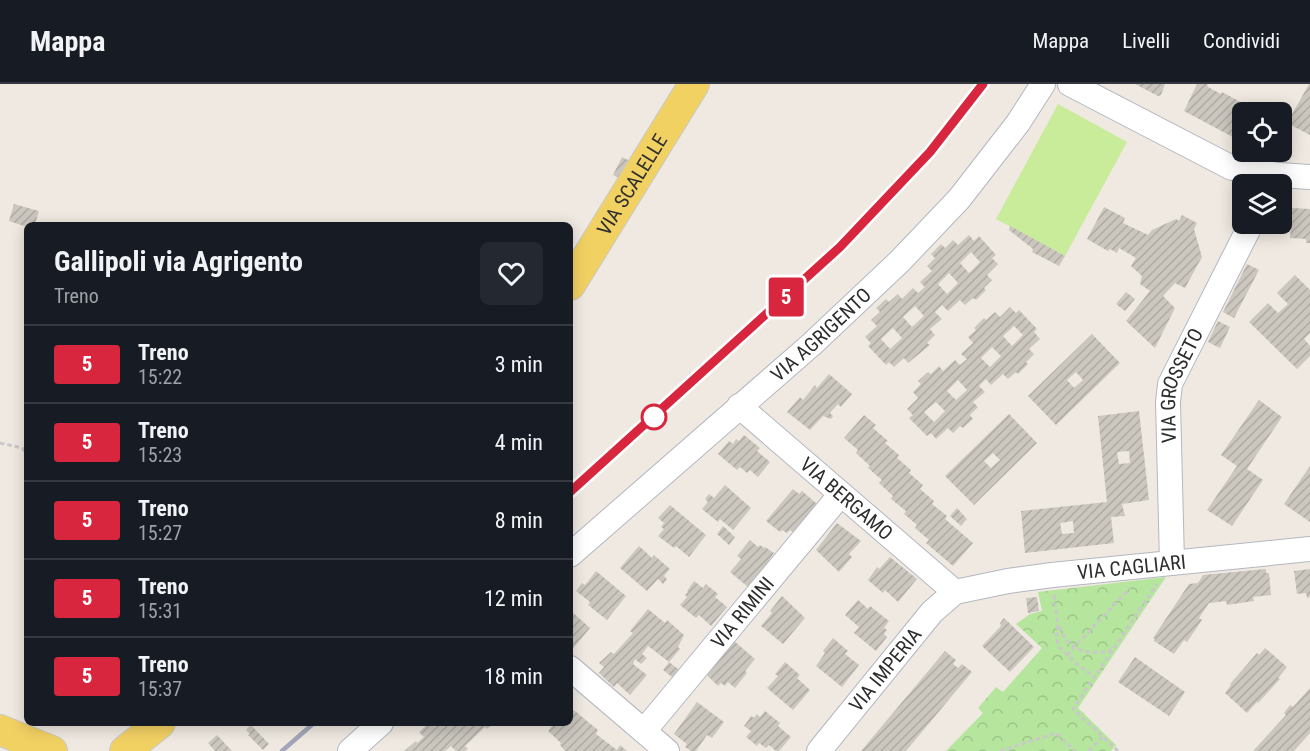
<!DOCTYPE html>
<html lang="it">
<style>
body{margin:0;font-family:"Roboto Condensed",sans-serif;background:#242831;color:#f1f3f6;height:100vh;display:flex;flex-direction:column;font-size:22px;white-space:nowrap}
*{box-sizing:border-box;margin:0}
p{font-size:20px;color:#9ea1a6}
.icon{flex:none;width:33px;height:33px;fill:none;stroke:currentColor;stroke-width:2;stroke-linecap:round;stroke-linejoin:round}
.map{position:relative;flex:1;overflow:hidden}
.drawer{position:absolute;left:24px;top:138px;width:549px;height:504px;display:flex;flex-direction:column;background:#171b24;border-radius:9px;box-shadow:0 3px 15px #0003}
.drawer>*{flex:none}
.badge{padding:0 12px;border-radius:4px;font-size:21px;line-height:39px}
.buttons{position:absolute;left:1232px;top:18px;display:grid;gap:12px}
.buttons a{display:grid;place-items:center;width:60px;height:60px;border-radius:9px;background:#171b24;box-shadow:0 3px 15px #0003;font-size:30px}
.map>.badge{position:absolute;translate:-50% -50%;box-shadow:0 0 0 3px #fff}
.round{display:grid;place-items:center;flex:none;width:63px;height:63px;border-radius:9px;background:#242831}
.head{display:flex;align-items:center;justify-content:space-between;height:102px;padding:0 30px}
h1{font-size:28px;font-weight:700;line-height:45px}
ul{padding:0;list-style:none}
li{display:flex;align-items:center;gap:18px;height:78px;padding:0 30px;border-top:2px solid #363941}
li div{flex:1}
li b{display:block;font-size:22px}
li em{font-style:normal}
li .badge{min-width:66px;font-weight:700;text-align:center}
header{display:flex;align-items:center;gap:36px;box-sizing:border-box;height:84px;padding:0 30px;background:#171b24;border-bottom:2px solid #363941}
header strong{font-size:28px}
nav{display:flex;gap:33px;margin-inline-start:auto;font-size:21px}
.map>svg:first-child{display:block}
</style>
<header>
<strong>Mappa</strong>
<nav><a>Mappa</a><a>Livelli</a><a>Condividi</a></nav>
</header>
<div class="map">
<svg width="1310" height="667" viewBox="0 0 1310 667">
<defs>
<pattern id="forest-crowns" width="20" height="18" patternUnits="userSpaceOnUse" patternTransform="scale(1.5)"><rect width="20" height="18" fill="#b6e59e"/><path d="M2 6a3 3 0 1 1 6 0M12 15a3 3 0 1 1 6 0" fill="none" stroke="#9dc588"/></pattern>
<pattern id="building-hatch" width="6" height="6" patternUnits="userSpaceOnUse" patternTransform="scale(1.5)"><rect width="6" height="6" fill="#cbc7bf"/><path d="M-1 1l2-2M0 6l6-6M5 7l2-2" fill="none" stroke="#afaba4"/></pattern>
</defs>
<rect width="100%" height="100%" fill="#efe9e1"/>
<path fill="url(#forest-crowns)" d="M1166,493L1078,624L1116,661L1111,667H946L983,629L978,624L996,603L1003,608L1042,564L1016,540L1030,530L1042,527L1038,508Z"/>
<path fill="#c9ec9a" d="M1058,20L1127,58L1065,172L996,135Z"/>
<path fill="url(#building-hatch)" fill-rule="evenodd" d="M1135,0H1165L1161,11L1158,12Z
M1197,0H1207L1208,3L1221,10L1222,8L1259,28H1242V58L1184,27Z
M1309,0H1310V51L1287,39Z
M622,73L632,78L623,96L613,91Z
M14,120L39,127L35,141H27V143L9,137Z
M1104,123L1125,134L1123,139L1148,151L1152,146L1176,135L1179,137L1182,131L1197,139L1194,145L1202,173L1185,204L1175,199L1163,212L1175,224L1155,264L1126,237L1150,207L1140,200L1142,192L1131,182L1136,174L1119,164L1117,169L1110,165L1108,167L1087,155Z
M1292,124L1310,125V159H1306V155L1290,154Z
M1010,142L1065,172L1059,182L1032,168L1033,165L1009,146Z
M969,151L974,157L979,152L996,171L992,174L998,180L987,191L992,196L984,204L986,206L976,216L973,214L965,221L960,216L948,227L942,221L935,228L942,235L930,245L935,251L927,259L930,261L908,279L904,274L894,283L889,278L886,281L868,262L871,259L865,253L877,242L871,236L880,228L876,224L886,215L889,218L898,210L902,215L913,204L918,209L925,203L920,198L932,187L927,182L935,174L931,170L941,160L945,164L953,156L958,161ZM971,168L980,178L969,189L960,179ZM949,189L958,199L947,210L938,200ZM915,222L924,232L912,243L903,233ZM893,244L902,254L890,265L881,255Z
M1247,180L1259,186L1234,234L1223,228Z
M1295,191L1310,206V249L1304,255L1310,262V272L1297,285L1249,238L1268,219L1278,229L1288,220L1277,209Z
M1126,208L1135,215L1125,227L1116,220Z
M1010,223L1016,229L1019,226L1037,245L1034,248L1040,255L1029,265L1034,270L1026,278L1028,280L1018,290L1016,288L1008,295L1003,290L991,301L986,295L979,302L985,308L973,318L978,323L970,331L973,335L963,344L960,342L953,349L948,344L936,355L931,349L927,352L909,334L913,331L907,325L918,314L913,308L921,300L918,297L928,288L931,290L939,282L943,287L955,276L960,281L967,275L961,270L973,259L968,253L976,246L974,244L984,234L986,236L995,228L1000,233ZM1014,242L1023,251L1012,262L1003,252ZM992,263L1001,272L990,283L981,274ZM958,296L967,306L956,316L947,307ZM936,318L945,327L934,338L924,328Z
M1218,237L1230,243L1220,264L1208,258Z
M1092,250L1120,279L1056,341L1028,312ZM1076,288L1083,296L1074,304L1067,296Z
M829,290L852,310L841,323L838,320L830,329L833,332L831,335L823,332L810,346L787,328L800,313L803,316L815,301L817,304Z
M1259,316L1282,333L1247,385L1263,396L1232,442L1207,426L1237,382L1221,371Z
M1139,327L1149,416L1122,420L1125,432L1111,433L1114,459L1025,469L1021,427L1107,418L1098,332ZM1129,367L1130,379L1119,380L1117,368ZM1073,437L1074,449L1062,450L1060,439Z
M1009,330L1037,359L974,421L945,392ZM993,369L1000,376L991,384L984,377Z
M864,331L876,341L873,344L888,357L885,359L899,371L897,374L911,386L909,389L923,401L920,405L934,417L932,420L947,432L945,435L973,459L953,482L926,459L929,456L915,444L917,441L904,430L906,427L891,415L893,412L879,399L882,396L868,384L870,382L856,369L858,366L844,354Z
M744,351L760,364L757,367L770,378L758,393L750,386L747,389L740,383L737,386L718,370L729,357L733,360L736,355L739,357Z
M1310,382V438L1284,420Z
M725,401L751,424L733,446L720,435L718,438L702,425L708,418L705,415L709,410L714,414Z
M793,405L799,410L802,407L817,420L806,433L796,451L790,446L787,449L782,446L780,448L766,437Z
M670,421L706,451L689,473L676,462L674,464L658,452L664,445L661,443L664,439L658,434Z
M957,424L967,435L961,442L950,432Z
M837,439L861,457L849,470L852,473L839,488L816,466Z
M723,442L735,453L729,461L717,450Z
M750,456L758,463L760,461L764,464L765,463L774,469L769,476L773,479L748,503L730,488L741,475L737,472Z
M639,462L652,474L654,471L670,485L664,492L667,495L663,500L658,495L647,507L620,484Z
M890,473L917,495L898,518L885,506L883,509L868,496L877,483L879,485Z
M1266,485V489H1269L1271,511L1253,513L1254,517L1227,521L1226,517L1209,519L1199,534L1202,536L1187,558L1184,556L1174,570L1154,557L1155,555L1153,554L1189,500L1198,499L1203,491Z
M1310,485V513L1307,514L1306,509L1297,510L1294,487Z
M596,487L626,512L607,536L588,521L590,518L576,507L582,499L585,501Z
M694,497L703,504L706,500L718,510L715,513L727,523L711,542L699,531L696,534L680,521L687,513L685,511L688,508L687,507Z
M782,512L805,534L783,560L761,542L772,529L770,527Z
M1037,513L1039,527L1028,529L1026,514Z
M858,516L868,525L870,522L889,537L884,544L887,546L884,550L887,553L876,567L854,549L859,543L845,531Z
M648,525L665,539L667,536L684,551L678,563L680,565L669,578L648,562L642,570L647,574L641,580L635,575L633,580L647,591L630,611L617,599L614,603L599,589L604,583L599,579L611,568L614,570L633,549L630,547Z
M570,526L590,544L570,568Z
M1004,534L1034,563L1010,588L982,562L1001,542L1000,539Z
M833,554L848,567L845,570L859,581L842,603L816,582L825,569L823,567Z
M733,556L755,575L745,587L747,589L735,604L728,598L725,602L721,599L718,602L705,589Z
M1265,564L1287,583L1278,594L1280,595L1258,619L1257,618L1247,629L1225,609L1231,601L1230,600L1257,569L1259,571Z
M945,567L956,576L953,580L958,584L962,580L972,588L906,667H861Z
M1135,573L1185,608L1169,632L1118,598Z
M669,578L682,588L676,596L663,586Z
M785,578L800,591L797,594L810,606L793,626L767,604L778,592L775,590Z
M1310,604V649L1294,667H1253L1286,631L1284,629L1290,621L1293,623Z
M697,618L724,638L712,654L707,651L696,667H691L685,663L687,660L674,650Z
M570,623L598,646L596,650L617,666L620,661L627,667H565L560,661L561,659L548,647L552,642L549,639H570Z
M765,627L780,639L778,642L791,653L779,667H776L769,661L766,664L759,659L757,662L746,653L751,647L744,642L751,632L754,634L757,630L760,633Z
M429,639L435,643L440,639H494L487,645L485,643L465,662L468,665L465,667H456L451,662L445,667H404L416,657L417,659L424,653L419,648Z
M251,641L269,660L263,666L248,651L250,650L246,646Z
M217,651L232,667H215L208,659Z"/>
<g fill="none" stroke-linecap="round" stroke-linejoin="round">
<defs>
<g id="minor">
<path d="M1070,0L1232,84L1279,91L1310,93"/>
<path id="s1" d="M739,322L955,508"/>
<path id="s2" d="M570,471L812,260L900,177L959,115L1018,39L1043,0"/>
<path id="s3" d="M1172,479L1168,318L1170,300L1251,140"/>
<path d="M570,584L667,667"/>
<path id="s4" d="M644,647L841,410"/>
<path d="M350,667L381,639"/>
<path id="s5" d="M819,667L932,528L955,508L1008,497L1052,491L1310,465"/>
</g>
<g id="major">
<path id="s6" d="M570,201L694,0"/>
<path d="M0,646L52,667"/>
<path d="M125,667L160,639"/>
</g>
</defs>
<use href="#minor" stroke="#b4b7c1" stroke-width="26"/>
<use href="#major" stroke="#c9c9c9" stroke-width="32"/>
<path stroke="#c9c9c9" stroke-width="3" stroke-dasharray="4.5 3" stroke-linecap="butt" d="M0,359L22,364L27,370
M1054,511L1058,542L1056,553L1060,564L1078,581L1095,593
M1059,543C1068,566 1089,573 1112,566
M1067,571L1130,504
M1000,667L1056,649L1075,667
M1089,667L1102,653
M1118,667L1073,625L1157,500"/>
<use href="#minor" stroke="#fff" stroke-width="24"/>
<use href="#major" stroke="#f2d163" stroke-width="30"/>
<path stroke="#a3a6b8" stroke-width="4.5" d="M570,408L840,163L930,68L983,0
M282,667L314,639"/>
</g>
<g fill="none" stroke-linecap="round" stroke-linejoin="round">
<defs>
<path id="line" d="M570,408L840,163L930,68L983,0"/>
</defs>
<use href="#line" stroke="#fff" stroke-width="14"/>
<use href="#line" stroke="#d7263d" stroke-width="9"/>
</g>
<circle fill="#fff" stroke="#d7263d" stroke-width="3" cx="654" cy="333" r="12"/>
<g text-anchor="middle" dominant-baseline="central" stroke-width="4.5" stroke-linejoin="round" paint-order="stroke">
<g font-size="20" fill="#2e2e2e" stroke="#fff">
<text stroke="none"><textPath href="#s6" startOffset="118">VIA SCALELLE</textPath></text>
<text stroke="none"><textPath href="#s2" startOffset="334">VIA AGRIGENTO</textPath></text>
<text stroke="none"><textPath href="#s3" startOffset="180">VIA GROSSETO</textPath></text>
<text stroke="none"><textPath href="#s1" startOffset="142">VIA BERGAMO</textPath></text>
<text stroke="none"><textPath href="#s5" startOffset="388">VIA CAGLIARI</textPath></text>
<text stroke="none"><textPath href="#s4" startOffset="154">VIA RIMINI</textPath></text>
<text stroke="none"><textPath href="#s5" startOffset="105">VIA IMPERIA</textPath></text>
</g>
</g>
</svg>
<div class="buttons">
<a><svg class="icon" aria-label="locate" viewBox="0 0 24 24"><circle cx="12" cy="12" r="6"/><path d="M12 2v4M12 18v4M2 12h4M18 12h4"/></svg></a>
<a><svg class="icon" aria-label="layers" viewBox="0 0 24 24"><path d="M12 4l9 5-9 5-9-5zM3 14l9 5 9-5"/></svg></a>
</div>
<b class="badge" style="left:786px;top:213px;background:#d7263d;color:#fff">5</b>
<section class="drawer">
<div class="head"><div><h1>Gallipoli via Agrigento</h1><p>Treno</p></div><a class="round"><svg class="icon" aria-label="heart" viewBox="0 0 24 24"><path d="M12 20l-8-8c-3-5 5-10 8-4 3-6 11-1 8 4z"/></svg></a></div>
<ul>
<li><span class="badge" style="background:#d7263d;color:#fff">5</span><div><b>Treno</b><p>15:22</p></div><em>3 min</em></li>
<li><span class="badge" style="background:#d7263d;color:#fff">5</span><div><b>Treno</b><p>15:23</p></div><em>4 min</em></li>
<li><span class="badge" style="background:#d7263d;color:#fff">5</span><div><b>Treno</b><p>15:27</p></div><em>8 min</em></li>
<li><span class="badge" style="background:#d7263d;color:#fff">5</span><div><b>Treno</b><p>15:31</p></div><em>12 min</em></li>
<li><span class="badge" style="background:#d7263d;color:#fff">5</span><div><b>Treno</b><p>15:37</p></div><em>18 min</em></li>
</ul>
</section>
</div>
